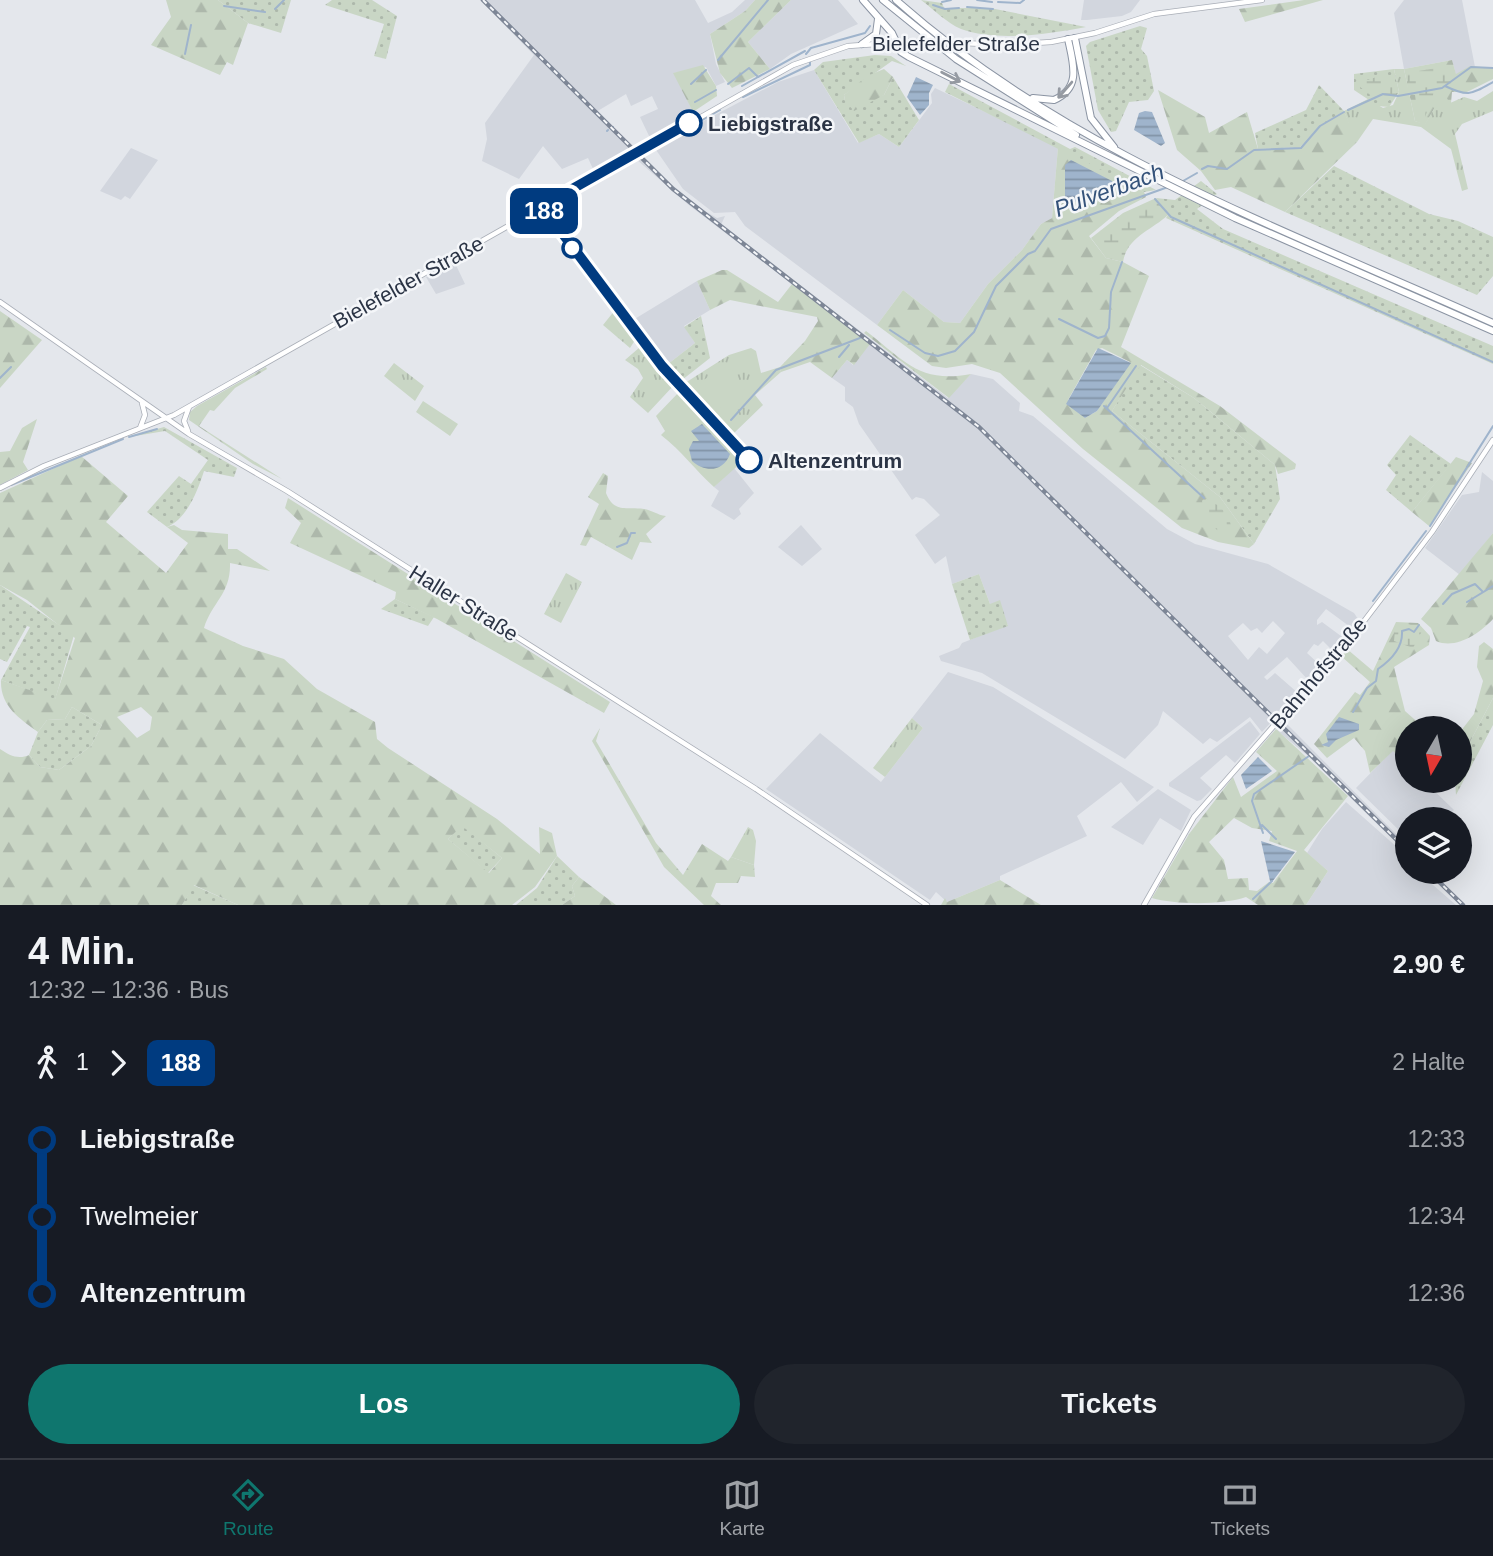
<!DOCTYPE html>
<html lang="de">
<meta charset="utf-8">
<style>
body{margin:0;font-family:Arial,sans-serif;background:#20242c;color:#f1f3f6;height:100vh;display:flex;flex-direction:column;font-size:26px;white-space:nowrap}
*{box-sizing:border-box;margin:0}
p{font-size:23px;color:#9ea1a6}
.icon{flex:none;width:38px;height:38px;fill:none;stroke:currentColor;stroke-width:2;stroke-linecap:round;stroke-linejoin:round}
.map{position:relative;height:905px;overflow:hidden}
.panel{display:flex;flex-direction:column;background:#171b24;flex:1}
.panel>*{flex:none}
.badge{padding:0 14px;border-radius:10px;font-size:24px;line-height:46px}
.needle{width:46px;rotate:189deg}
.buttons{position:absolute;left:1395px;top:716px;display:grid;gap:14px}
.buttons a{display:grid;place-items:center;width:77px;height:77px;border-radius:50%;background:#171b24;box-shadow:0 7px 28px #0002;font-size:35px}
.map>.badge{position:absolute;translate:-50% -50%;box-shadow:0 0 0 4px #fff}
.legs{display:flex;align-items:center;gap:10px;height:77px;padding:0 28px;font-size:23px}
.legs p{margin-inline-start:auto}
.summary{display:flex;align-items:center;justify-content:space-between;height:119px;padding:0 28px}
h1{font-size:38px;font-weight:700;line-height:52px}
.button{display:flex;gap:14px;margin-top:auto;padding:14px 28px}
.button a{flex:1;height:80px;border-radius:42px;background:#0f766e;color:#fff;font-size:28px;font-weight:700;line-height:80px;text-align:center}
.button a+a{background:#20242c;color:#f1f3f6}
ul{padding:0 28px;list-style:none}
li{display:flex;align-items:center;gap:24px;height:77px;font-size:26px}
li i{display:grid;place-items:center;width:10px;height:100%;margin:0 9px;background:currentColor}
li i::after{content:'';width:18px;height:18px;margin:-9px;border:5px solid;border-radius:50%;background:#171b24}
li p{margin-inline-start:auto}
li:first-child i{background:linear-gradient(#0000 50%,currentColor 0)}
li:last-child i{background:linear-gradient(currentColor 50%,#0000 0)}
.menu{display:flex;justify-content:space-around;align-items:center;height:98px;border-top:2px solid #363941;background:#171b24;font-size:19px;color:#9ea1a6}
.menu a{display:grid;justify-items:center;gap:4px}
.menu .current{color:#0f766e}
.map>svg:first-child{display:block}
</style>
<div class="map">
<svg width="1493" height="905" viewBox="0 0 1493 905">
<defs>
<pattern id="grass-dots" width="8" height="8" patternUnits="userSpaceOnUse" patternTransform="scale(1.75)"><rect width="8" height="8" fill="#c9d6c5"/><path d="M2 2h.1M6 6h.1" fill="none" stroke="#adb8ab" stroke-width="1.8" stroke-linecap="round"/></pattern>
<pattern id="forest-firs" width="22" height="20" patternUnits="userSpaceOnUse" patternTransform="scale(1.75)"><rect width="22" height="20" fill="#c9d6c5"/><path d="M5 1l3.5 6h-7zM16 11l3.5 6h-7z" fill="#adb8ab"/></pattern>
<pattern id="wetland-marsh" width="20" height="14" patternUnits="userSpaceOnUse" patternTransform="scale(1.75)"><rect width="20" height="14" fill="#c9d6c5"/><path d="M1 5h8M5 5V1M11 12h8M15 12V8" fill="none" stroke="#adb8ab"/></pattern>
<pattern id="park-tufts" width="24" height="20" patternUnits="userSpaceOnUse" patternTransform="scale(1.75)"><rect width="24" height="20" fill="#c9d6c5"/><path d="M3 7l-1-3M5 7V3M7 7l1-3M15 17l-1-3M17 17v-4M19 17l1-3" fill="none" stroke="#adb8ab"/></pattern>
<pattern id="water-rules" width="6" height="5" patternUnits="userSpaceOnUse" patternTransform="scale(1.75)"><rect width="6" height="5" fill="#9fb4cc"/><path d="M0 2.5h6" fill="none" stroke="#8293a7"/></pattern>
</defs>
<rect width="100%" height="100%" fill="#e4e7ec"/>
<path fill="#d2d6de" fill-rule="evenodd" d="M480,0H695L708,23L732,12L745,0H755L745,11L710,34L716,64L725,82L716,86L706,67L674,73L693,112L684,120L651,140L640,117L658,109L652,96L631,106L626,94L596,112L633,150L630,152L594,171L588,158L562,169L543,146L519,179L482,161L487,139L485,123L534,55Z
M791,0H838L858,24L791,54L770,69L748,42Z
M1084,0H1140L1131,12L1122,16L1087,20H1081Z
M1404,0H1462L1475,67L1456,75L1452,60L1404,69L1394,13Z
M814,70L858,143L879,134L899,147L932,103L931,94L935,88L1058,147L1052,218L1041,224L1022,250L988,284L960,323L944,322L903,290L877,325L745,226L735,212L714,213L683,189L654,147L778,82Z
M131,148L158,160L130,199L125,196L121,200L100,191Z
M640,157L698,207L717,218L725,216L721,225L948,398L971,374L993,379L1020,403L1019,411L1033,416L1167,529L1195,544L1268,564L1354,613L1358,619L1353,629L1326,609L1317,620V625L1322,622L1345,639L1334,652L1323,641L1318,646L1314,644L1307,653L1321,666L1309,681L1287,657L1264,677L1267,680L1275,673L1298,693L1262,732L1250,717L1217,742L1210,738L1203,744L1163,711L1158,725L1125,759L982,673L941,661L939,656L959,648L962,643L1008,625L990,604L979,574L952,584L946,556L935,564L915,535L940,515L924,499L916,497L912,500L859,424L853,407L845,401V387L832,378L847,360L853,365L870,343L690,206L636,159ZM1273,621L1285,633L1267,654L1259,647L1248,660L1228,636L1243,623L1251,631L1257,628L1262,633Z
M454,261L465,284L436,294L426,277Z
M697,281L710,310L684,326L695,343L668,364L633,320Z
M734,468L754,493L739,509L741,514L734,520L711,506L719,491L714,487Z
M1482,472L1493,481V533L1460,575L1425,548L1462,495L1479,492Z
M801,525L822,549L802,566L778,547Z
M948,672L993,687L1154,787L1137,802L1121,782L1077,816L1087,836L1000,876V880L947,902L936,892L930,900L766,789L820,733L881,782L923,728L912,718Z
M1250,721L1260,734L1235,763L1226,755L1200,778L1212,789L1201,800L1197,801L1169,786V783Z
M1285,722L1407,845V853L1307,755L1276,730Z
M1393,750L1407,764V780L1424,781L1454,810L1445,819H1407V838L1356,788Z
M1158,789L1191,810L1181,831L1160,818L1143,845L1111,827Z
M1346,802L1407,856V872H1418L1456,905H1306L1328,871L1307,853L1322,829Z"/>
<path fill="url(#grass-dots)" d="M218,0H291L281,33L248,23Z
M332,0H372L397,16L386,59L374,56L384,24L325,5Z
M921,0L942,3L944,8H990L1086,27C1049,34 997,42 961,29C947,23 933,9 921,0Z
M1140,26L1147,28L1141,49L1147,56L1154,91L1148,100L1129,102L1116,131L1111,132L1098,110L1086,46L1090,42Z
M875,55L891,56L906,66L892,61L844,95L845,101L884,95L893,77L919,120L899,147L879,134L859,143L814,70L823,62Z
M1394,69L1399,92L1389,107L1378,106L1354,90V74Z
M949,84L1070,149L1075,147L1156,190L1144,192L945,92Z
M1319,85L1344,111L1320,126L1300,147L1258,149L1255,133L1306,110Z
M1334,166L1429,214L1458,221L1493,237V276L1477,295L1285,212Z
M1201,181L1217,194L1197,209L1223,229L1493,346V364L1166,218L1168,215L1156,198L1175,200Z
M701,316L710,358L682,380L668,364L695,343L684,327Z
M1140,365L1194,398L1275,465L1280,499L1254,544L1220,497L1112,411Z
M164,427L237,468L234,477L204,471C198,490 187,519 167,527L147,512L179,476L191,484L208,460L165,431L129,437Z
M1410,435L1451,464L1412,512L1386,490L1396,475L1387,465Z
M979,574L990,604L1000,600L1008,626L970,640L952,584Z
M0,585L74,635L55,700L1,680L30,627L27,626L7,662L0,659Z
M395,599L434,617L428,626L381,609Z
M1493,698V725L1456,795L1455,781L1460,780V761Z
M72,707L102,725L91,746L59,770L40,767L29,755L38,732L47,720L65,719Z
M462,825L502,858L488,873L448,839Z
M557,856L579,877L572,886L575,896L562,905H516L537,888Z
M193,885L238,905H182Z"/>
<path fill="url(#forest-firs)" fill-rule="evenodd" d="M166,0H218L248,23L233,65L227,62L220,75L151,45L171,17Z
M755,0H791L748,42L770,69L732,88L720,73L710,34L745,11Z
M1304,0H1323L1245,22L1239,9Z
M1452,60L1456,74L1470,66L1493,68V79L1467,92H1452L1451,103L1434,109L1425,125L1415,121L1404,69Z
M703,65L716,86L717,96L693,112L673,73Z
M884,69L893,77L884,95L854,111L845,101L844,95L867,76Z
M1158,90L1205,117L1209,133L1247,112L1258,149L1300,147L1320,126L1344,111L1357,142L1285,212L1231,187L1215,190L1201,171L1177,150Z
M1058,147L1144,192L1146,197L1119,211L1089,236L1106,258L1123,262L1149,276L1121,347L1220,406L1296,464L1295,469L1278,474L1275,465L1194,398L1141,365L1112,411L1220,497L1254,544L1249,548L1218,542L1182,528L1083,449L1000,373L972,364L946,368L932,366L877,325L903,290L944,322L960,323L988,284L1022,250L1041,224L1052,218ZM1102,348L1130,362L1097,411L1085,418L1068,400L1096,350Z
M722,270H727L778,302L792,284L870,344L854,365L847,360L832,378L810,362L781,372L780,367L805,341L818,321L817,317L730,300L710,310L697,281Z
M0,311L42,340L0,388Z
M866,331C904,360 919,384 971,374L949,398L864,333Z
M266,367L267,369L235,388L214,411L210,410L199,426L282,479L253,464L189,420L190,412L197,406Z
M37,419L23,462L28,470L0,485V452L10,451L22,428Z
M81,456L128,496L106,522L166,573L188,543L167,527L174,525L182,530L228,534V549H237L270,571L230,563C231,594 212,602 204,628L243,646L284,659L317,689L375,722L377,739L388,748L497,819L540,854L539,827L552,833L557,856L535,887L512,905H238L194,885L182,905H0V749C9,755 18,760 29,755L40,767L59,770L91,746L102,725L72,707L65,719L47,720L38,732C19,718 0,706 1,680L55,699L75,638L27,600L0,585V493ZM141,707L152,717L150,730L137,738L117,717ZM462,826L502,858L489,873L448,839Z
M1456,457L1472,463L1429,526L1412,512Z
M603,473L608,476L606,493C614,514 627,506 644,509C652,510 657,515 666,516L646,534L652,543L640,542L632,560L591,537L586,546L580,545L599,504L588,497Z
M288,498L610,702L604,713L437,619L395,599L396,592L290,543L301,523L285,508Z
M1493,533V619C1480,633 1456,650 1436,641L1431,628L1421,619Z
M1396,622L1418,623L1430,636L1429,645L1394,667L1405,711L1423,727L1407,728V764L1393,751L1370,773L1365,751L1354,738L1327,758L1314,744L1355,692L1360,695L1370,682L1341,656L1347,649L1373,671Z
M1484,642L1493,649V698L1460,761V732L1474,714L1483,681L1477,667L1479,646Z
M600,728L596,741L656,843L683,875L702,844L728,861L731,857L754,865L755,877L741,876L738,883H716L711,896L721,905H704L664,867L592,741Z
M1276,729L1348,796L1304,850L1328,871L1306,905H1258L1246,897C1224,905 1175,905 1152,898L1189,834L1233,777L1241,797L1277,771L1256,752ZM1234,818L1252,828L1272,831L1269,841L1297,851L1273,883L1269,882L1257,891L1249,890L1248,878L1228,879L1224,860L1209,842Z
M579,877L616,905H562L575,896L572,886Z
M1000,880L1041,905H941L945,898L947,902Z"/>
<path fill="url(#wetland-marsh)" d="M1449,66L1453,86L1435,90L1425,117H1418L1415,95L1408,94L1406,73Z
M1386,74L1392,81L1396,95L1383,105L1360,87L1361,82Z
M1156,198L1168,215C1152,230 1127,237 1123,262L1106,258L1091,238L1123,213Z
M1204,498C1216,502 1231,514 1231,528L1221,533L1206,521L1202,501Z
M1405,623L1423,629L1413,648L1394,641L1395,630Z"/>
<path fill="url(#park-tufts)" d="M1394,69H1404L1415,121L1425,124L1434,109L1436,93L1442,91L1450,103L1464,97L1477,101L1493,91V111L1462,124L1455,134L1468,189L1462,191L1451,149L1421,127L1373,119L1357,142L1355,141L1344,111L1368,99L1383,108L1393,105L1399,92Z
M615,310L633,335L637,337L630,348L603,325Z
M640,347L646,349L645,353L671,385L675,384L648,413L630,397L643,378L638,369L625,360Z
M751,348L756,351L761,373L780,367L781,372L755,395L763,405L732,435L685,383L729,355Z
M394,363L424,386L415,401L384,376Z
M423,401L458,424L450,436L416,412Z
M566,573L582,582L561,623L544,614Z
M912,718L923,728L885,777L873,768Z
M748,827L753,830L756,841L754,865L731,857Z"/>
<path fill="#c9d6c5" d="M722,366L733,371L745,388L742,398L726,414L700,383Z
M680,391L743,461L714,487C695,470 682,451 661,435L665,431L656,416Z"/>
<path fill="url(#water-rules)" d="M916,77L933,85L929,93V105L920,115L907,97Z
M1145,111L1152,112L1165,143L1161,146L1134,130L1139,113Z
M1071,160L1112,181L1113,189L1065,205V165Z
M1098,348L1131,363L1097,411L1085,418L1066,404Z
M702,424L730,454C723,473 704,472 692,461L689,449L693,441H699L691,431Z
M1339,717L1359,724V730L1336,740L1329,747L1321,745L1328,742L1326,734Z
M1258,757L1272,771L1246,789L1241,775Z
M1261,841L1295,852L1272,882L1270,881Z"/>
<g fill="none" stroke-linecap="round" stroke-linejoin="round">
<path stroke="#9fb4cc" stroke-width="2" d="M977,0L992,2
M942,2L951,0
M998,2L1020,3L1024,0
M933,5L945,9L959,8
M224,6L265,12
M967,7L993,9
M275,9L284,0
M185,54L191,25
M806,54L811,48L865,33L870,26
M718,60L768,0
M691,84L706,70
M728,84L749,68L758,77L805,51
M742,86L758,77
M1445,86C1468,97 1470,95 1493,82
M743,97L810,65V62
M695,102L716,90
M1348,110L1383,94L1398,96L1442,88L1471,67L1493,68
M697,123L720,110
M612,128L613,127
M607,131L608,130
M666,132L696,113
M623,140L624,139
M1202,169L1208,166L1227,169L1254,150L1301,148L1320,126L1344,112
M1183,181L1197,173
M1155,199L1171,217L1493,362
M1059,319L1098,338L1105,336L1109,328L1111,292L1122,262
M890,330L925,353L938,356L955,351L974,332L996,286L1028,254L1035,251L1051,229L1168,187
M839,357L849,345
M0,378L11,367
M1104,406L1204,498
M1107,408L1136,366
M731,420L776,370L860,338
M129,437L157,429
M11,485L123,439
M1430,526L1493,426
M617,547L627,543L631,533H635
M1373,601L1426,531
M1467,602L1493,586
M1443,604L1452,594L1475,584L1482,591
M1353,712L1367,688L1376,681L1378,669C1391,660 1403,647 1402,631L1409,629L1414,632L1419,625
M1262,825L1276,839
M1263,833L1252,801L1254,794L1309,756
M1253,899L1272,881"/>
<defs>
<path id="secondary" d="M962,43L1005,45L1051,42L1095,33L1154,14L1262,0
M0,302L189,434L287,491L756,789L927,905
M140,428L145,415L142,403
M188,431L184,421L189,407
M0,488L44,466L174,415L793,65L848,46L921,41
M1144,905L1194,817L1355,633L1432,532L1493,440"/>
<path id="highway" d="M863,0L892,33L901,52L909,57L1235,218L1493,331
M883,0L956,59L1076,135
M896,0C1068,153 1287,230 1493,323
M1075,38L1091,118L1114,147
M862,44L876,34L878,19
M1033,98L1054,100C1082,88 1073,63 1068,39"/>
</defs>
<use href="#secondary" stroke="#a9aeb7" stroke-width="6"/>
<use href="#highway" stroke="#8b94a3" stroke-width="8"/>
<use href="#secondary" stroke="#fff" stroke-width="4.5"/>
<use href="#highway" stroke="#fff" stroke-width="6"/>
<defs>
<path id="rail" d="M483,0L673,189L979,427L1407,850
M1429,872L1463,905"/>
</defs>
<use href="#rail" stroke="#7d8696" stroke-width="4.5"/>
<use href="#rail" stroke="#f4f6f9" stroke-width="2" stroke-dasharray="5" stroke-linecap="butt"/>
<defs>
<path id="secondary-bridge" d="M921,41L962,43"/>
</defs>
<use href="#secondary-bridge" stroke="#a9aeb7" stroke-width="6" stroke-linecap="butt"/>
<use href="#secondary-bridge" stroke="#fff" stroke-width="4.5"/>
</g>
<defs><path id="oneway-shaft" d="M-6 0H5M1.5-3L5.5 0L1.5 3" fill="none" stroke-width="1.6" stroke-linecap="round" stroke-linejoin="round" transform="scale(1.75)"/></defs>
<g stroke="#959aa2">
<use href="#oneway-shaft" transform="translate(951 77) rotate(27)"/>
<use href="#oneway-shaft" transform="translate(1065 90) rotate(131)"/>
</g>
<g fill="none" stroke-linecap="round" stroke-linejoin="round">
<defs>
<path id="line-1" d="M689,123L542,206L662,366L749,460"/>
</defs>
<use href="#line-1" stroke="#fff" stroke-width="16"/>
<use href="#line-1" stroke="#003b80" stroke-width="10"/>
</g>
<g fill="#fff" stroke="#003b80" stroke-width="3.5">
<circle cx="689" cy="123" r="12"/>
<circle cx="572" cy="248" r="9"/>
<circle cx="749" cy="460" r="12"/>
</g>
<g text-anchor="middle" dominant-baseline="central" stroke-width="5" stroke-linejoin="round" paint-order="stroke">
<g font-size="21" fill="#2b3445" stroke="#f4f6f9">
<text x="956" y="43">Bielefelder Straße</text>
<text transform="translate(408 282) rotate(-29)">Bielefelder Straße</text>
<text transform="translate(464 603) rotate(32)">Haller Straße</text>
<text transform="translate(1318 673) rotate(-50)">Bahnhofstraße</text>
</g>
<g font-size="21" font-weight="bold" fill="#2b3445" stroke="#f4f6f9" text-anchor="start">
<text x="708" y="123">Liebigstraße</text>
<text x="768" y="460">Altenzentrum</text>
</g>
<g font-size="23" font-style="italic" fill="#34527a" stroke="#f4f6f9">
<text transform="translate(1109 190) rotate(-20)">Pulverbach</text>
</g>
</g>
</svg>
<div class="buttons">
<a><svg class="needle" viewBox="-14 -14 28 28"><path d="M0-13l5 13h-10z" fill="#e53935"/><path d="M0 13l5-13h-10z" fill="#9ea1a6"/></svg></a>
<a><svg class="icon" aria-label="layers" viewBox="0 0 24 24"><path d="M12 4l9 5-9 5-9-5zM3 14l9 5 9-5"/></svg></a>
</div>
<b class="badge" style="left:544px;top:211px;background:#003b80;color:#fff">188</b>
</div>
<section class="panel">
<div class="summary"><div><h1>4 Min.</h1><p>12:32 – 12:36 · Bus</p></div><b>2.90 €</b></div>
<div class="legs"><svg class="icon" aria-label="walk" viewBox="0 0 24 24"><circle cx="13" cy="4" r="2"/><path d="M13 8l-2 6 4 7M11 14l-3 7M7 12l3-4h3l4 4"/></svg>1<svg class="icon" aria-label="forward" viewBox="0 0 24 24"><path d="M9 5l7 7-7 7"/></svg><b class="badge" style="background:#003b80;color:#fff">188</b><p>2 Halte</p></div>
<ul>
<li><i style="color:#003b80"></i><b>Liebigstraße</b><p>12:33</p></li>
<li><i style="color:#003b80"></i><span>Twelmeier</span><p>12:34</p></li>
<li><i style="color:#003b80"></i><b>Altenzentrum</b><p>12:36</p></li>
</ul>
<div class="button"><a>Los</a><a>Tickets</a></div>
</section>
<nav class="menu">
<a class="current"><svg class="icon" aria-label="directions" viewBox="0 0 24 24"><path d="M12 3l9 9-9 9-9-9zM9 14v-3h6M13 9l2 2-2 2"/></svg>Route</a>
<a><svg class="icon" aria-label="map" viewBox="0 0 24 24"><path d="M3 6l6-2 6 2 6-2v14l-6 2-6-2-6 2zM9 4v14M15 6v14"/></svg>Karte</a>
<a><svg class="icon" aria-label="tickets" viewBox="0 0 24 24"><path d="M3 7h18v10H3zM15 7v10"/></svg>Tickets</a>
</nav>
